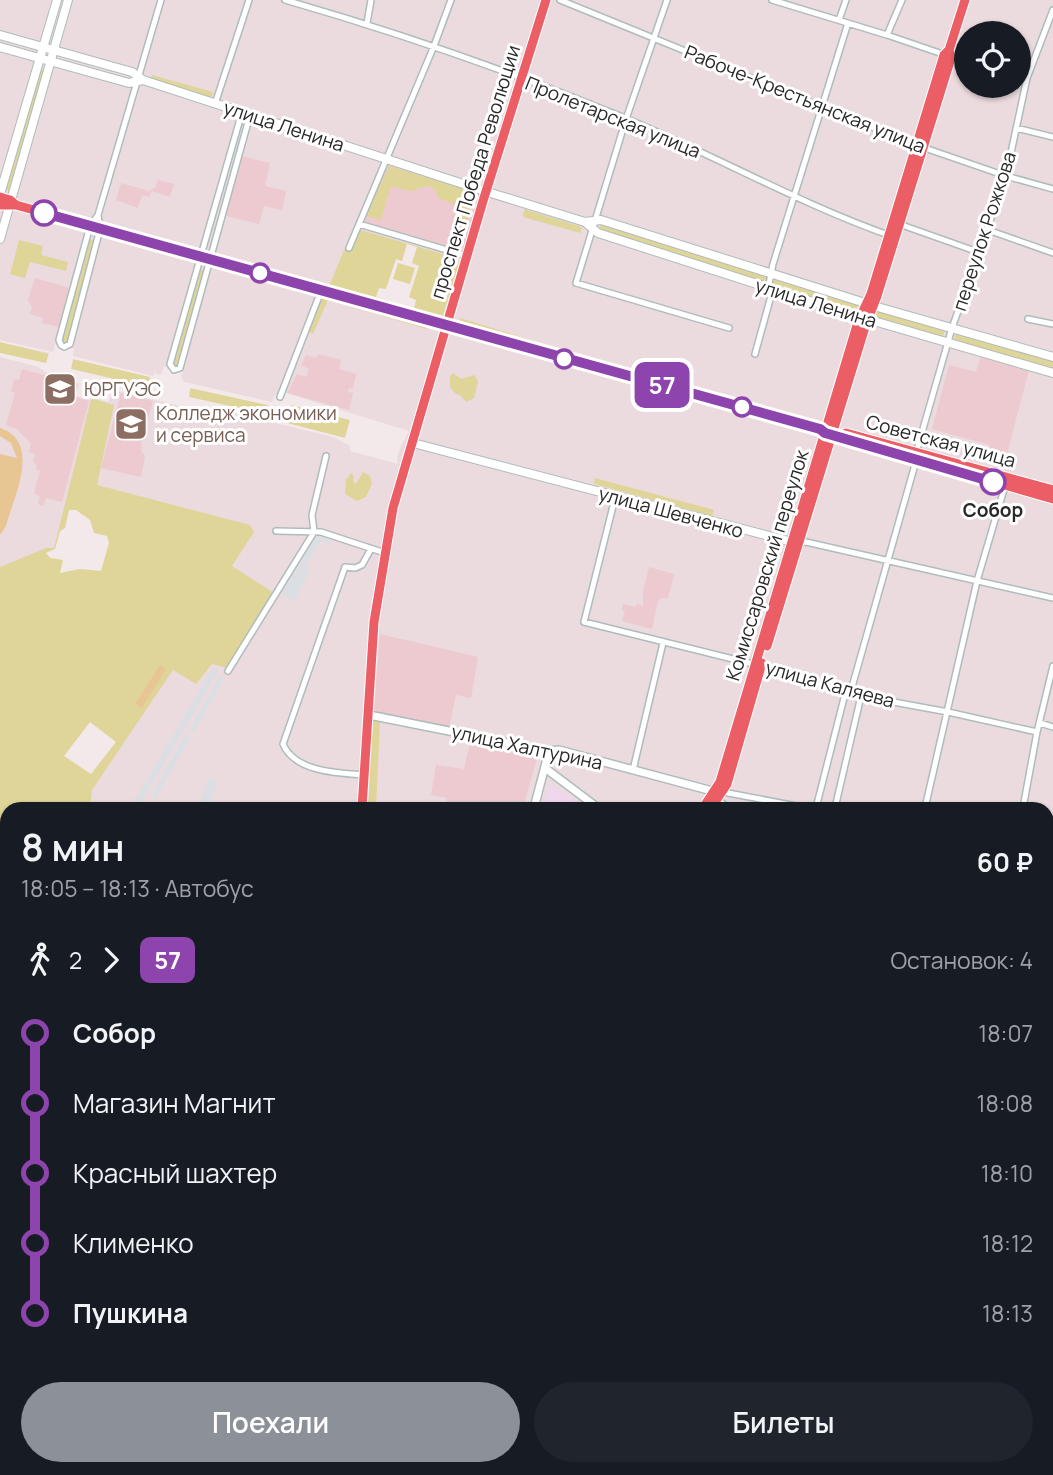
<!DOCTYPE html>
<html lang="ru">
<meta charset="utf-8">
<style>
body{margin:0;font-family:Manrope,sans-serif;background:#20242c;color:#f1f3f6;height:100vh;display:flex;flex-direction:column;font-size:26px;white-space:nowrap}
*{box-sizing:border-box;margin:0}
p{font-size:23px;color:#9ea1a6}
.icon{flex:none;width:38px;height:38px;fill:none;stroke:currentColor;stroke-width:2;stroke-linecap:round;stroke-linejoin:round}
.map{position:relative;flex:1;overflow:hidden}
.sheet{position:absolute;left:0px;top:802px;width:1054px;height:674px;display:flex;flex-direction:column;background:#171b24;border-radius:21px 21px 0 0;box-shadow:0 2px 5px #0004}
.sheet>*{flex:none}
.badge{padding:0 14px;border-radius:10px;font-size:24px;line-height:46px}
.controls{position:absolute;left:954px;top:21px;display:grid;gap:14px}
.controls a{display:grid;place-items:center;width:77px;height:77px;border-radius:50%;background:#171b24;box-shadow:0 2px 5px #0004;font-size:35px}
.map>.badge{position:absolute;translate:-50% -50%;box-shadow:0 0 0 4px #fff}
.legs{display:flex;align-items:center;gap:10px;height:77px;padding:0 21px;font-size:23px}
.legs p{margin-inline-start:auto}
.headline{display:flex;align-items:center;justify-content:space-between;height:119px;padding:0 21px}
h1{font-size:38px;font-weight:600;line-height:52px}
.primary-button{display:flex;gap:14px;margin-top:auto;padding:14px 21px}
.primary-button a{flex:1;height:80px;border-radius:42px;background:#8c9099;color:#fff;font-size:28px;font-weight:600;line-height:80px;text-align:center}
.primary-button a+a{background:#20242c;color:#f1f3f6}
ul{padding:0 21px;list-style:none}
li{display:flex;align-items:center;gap:24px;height:70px;font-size:26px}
li i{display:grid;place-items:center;width:10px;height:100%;margin:0 9px;background:currentColor}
li i::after{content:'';width:18px;height:18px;margin:-9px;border:5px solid;border-radius:50%;background:#171b24}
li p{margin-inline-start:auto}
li:first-child i{background:linear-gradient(#0000 50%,currentColor 0)}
li:last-child i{background:linear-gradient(currentColor 50%,#0000 0)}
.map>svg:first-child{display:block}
</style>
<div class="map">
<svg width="1053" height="1475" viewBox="0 0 1053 1475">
<rect width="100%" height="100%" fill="#ebdade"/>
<path fill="#dbdfe3" d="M318,536L331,540L330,544L321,541L306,566L310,569L295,602L281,593L305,558L303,555L313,539Z
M213,667L219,670L140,804L135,800Z
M220,676L224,679L194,732L189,730Z
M186,734L191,737L156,798L151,795Z
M208,778L218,781L208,808H199Z"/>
<path fill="#eccacf" d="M241,156L270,163L265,186L286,191L282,210L264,206L259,224L226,216Z
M386,159L487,191L467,256L359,224Z
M158,180L174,184L170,197L152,191L149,197L142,195L138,208L116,200L121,183L149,191L155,188Z
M35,278L69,288L59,327L42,323L43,318L30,314L32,307L28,300Z
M318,354L341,360L339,369L356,374L353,389L349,388L348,392L353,393L349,410L287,393L297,374L306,377L309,369L301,365L306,355L316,358Z
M981,356L1029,370L1005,461L988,456L990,445L932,429L949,365L976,372Z
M22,369L77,384L78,385L73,396L89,401L62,502L46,498L43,506L38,504L40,496L34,494L40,471L36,469L37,465L33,461L35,454L29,452L31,444L17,429L6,425L15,393L11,391L14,379L19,380Z
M121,393L153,401L142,438L141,451L145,456L141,477L101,468Z
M649,567L674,574L668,598H662L658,601L652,629L622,621L625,612L622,610L623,604L635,607L637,604L643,606V591Z
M380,634L478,657L471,698L456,695L449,728L381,715L374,709Z
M470,742L538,755L523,808H456L446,807L447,798L431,795L436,765L464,769Z
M0,897L7,899V948L0,946Z"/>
<path fill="#f1d7ee" d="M551,784L582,808H543Z"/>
<path fill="#e0d598" d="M39,68L45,70L10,191L4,189Z
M152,75L213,92L211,98L150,80Z
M389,166L475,192L464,228L461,227L458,234L453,232L460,210L459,206L438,198L436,191L428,186L410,191L391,186L381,220L366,216Z
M524,209L582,227L580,233L523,217Z
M601,223L768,276L766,284L599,231Z
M361,230L456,258L459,263L442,318L329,286L345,248L350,249Z
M87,239L96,241L69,342L65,343L62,340Z
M19,240L43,246L41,255L68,262L66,271L30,262L25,278L10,274Z
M199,269L205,271L178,367L172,366Z
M774,277L858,304L855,312L771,285Z
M323,294L428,324L427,329L328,300L313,334L309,332Z
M877,310L945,331L942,339L874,318Z
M460,318L560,349L558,353L459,323Z
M956,333L1053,361V371L953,342Z
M0,342L49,354L47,364L0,353Z
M73,359L151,377L148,387L71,369Z
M453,373L461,379L475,375L478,382L474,398L466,402L460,395L456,394L450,387V376Z
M191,387L268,405L266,415L188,397Z
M94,399L114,405L97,485L250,525L254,532L232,566L274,593L227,668L212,664L196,684L173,670L92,790L90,808H7V842L0,840V567L46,548H54L91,400Z
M292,404L350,420L345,438L287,423Z
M363,472L370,476L372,484L366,497L357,501L345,494L346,480L351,473L354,476L353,481L356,484Z
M595,478L714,510L712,516L594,484Z
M373,720L380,722L376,808H368Z"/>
<path fill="#e7c694" d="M0,428C42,442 14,496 6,526L0,535V454L17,458L11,443L0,436Z
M160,665L166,669L142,708L135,704Z"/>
<path fill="#f3e8ea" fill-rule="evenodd" d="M407,244L417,247L412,263L419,266L409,297L416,300L414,309L376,297L379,288L386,289L396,259L402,261ZM398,263L415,268L410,284L393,279Z
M0,340L53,352L55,344L65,349H74L73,356L153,376L154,373L161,375L164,366L174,373L183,371L181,376L184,382L272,402L275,395L284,398L286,393L409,431L399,451L397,459L398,464L350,451V446L333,437L217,409H207L206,412L116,391L112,392L108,402L94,398L90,400L76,396L79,383L47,373L38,367L0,357V353L46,363L49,353L0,342ZM73,359L150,377L148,387L71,369ZM190,388L268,405L266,414L189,397ZM292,405L350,420L345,438L287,423Z
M69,510H76L90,520L94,533L107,536L109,543L101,571L80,569L60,573L63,560L50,558L46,553L55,549L60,531L65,528Z
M90,722L116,742L91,774L64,756Z"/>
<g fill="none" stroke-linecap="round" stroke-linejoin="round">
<defs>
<path id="minor" d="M285,0C400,33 514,73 625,118C714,155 800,204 891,236
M560,0L916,145L1006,176L1053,189
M667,0L626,119L576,283L729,328
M772,0L887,35L966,62
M839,20L846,0
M367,23L371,0
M887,35L902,0
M215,104L249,0
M242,112L170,364L174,370L180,368L250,115
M1016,128L1053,137
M98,215L100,229L70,344L64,347L61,345L59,340L87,237L90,226L98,215L161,0
M359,224L467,256
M899,224L978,252
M988,230L1053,253
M349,248L434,46L451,0
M1028,319L1053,324
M755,354L771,296L769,284L773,264L848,23
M280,397L321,291
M916,453L952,328L1006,176L1027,78L1053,10
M615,498L584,622L761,666L850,694L948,712L1037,732
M276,531L321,532L385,553
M799,543L806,542L1053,598
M228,671L314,532L312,515L326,456
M1040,723L1053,727
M633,770L663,643
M364,775C337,773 295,772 283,744L345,567L355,568L362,565L371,549
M723,792L807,808
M718,800L729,808
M816,808L844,698L850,694L916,461
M835,808L861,696
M925,808L977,581L1005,486
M1023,808L1037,732L1053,666
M1046,868L1053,870
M1046,924L1053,894
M1046,943L1053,945
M0,951L7,953
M1046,994L1053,996
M0,1004L7,1006
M1046,1076L1053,1049
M0,1152L7,1154
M0,1188L7,1164
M1046,1228L1053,1229
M0,1300L7,1302
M1046,1317L1053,1321
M668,1468L684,1475
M82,1475L84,1468
M260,1475L261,1468"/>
<path id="tertiary" d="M369,715L549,751L559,750L716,792
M545,768L598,808
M534,808L549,751
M0,882L7,884
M0,1407L7,1382
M0,1466L31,1475"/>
<path id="secondary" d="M0,35L132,72L143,80L494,194L585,222L601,220L881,308L1053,357
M0,47L129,83L143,80
M0,194L57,0
M585,222L598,233L860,317L1053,373
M0,239L68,0
M413,443L796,543"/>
<path id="primary" d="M0,197L10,200L16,205L820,429L825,433L1053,499
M0,205H16
M846,433L1053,490
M767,646L866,324L877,296L951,58L949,50
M362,808L374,622L393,508L483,201L546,0
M703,808L720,782L858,322L871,294L944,55L949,50L965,0
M711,808L727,784L762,663
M0,1077L7,1078
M327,1475V1468"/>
</defs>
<use href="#minor" stroke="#aebcbc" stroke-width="8"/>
<use href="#tertiary" stroke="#aebcbc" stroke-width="10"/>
<use href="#secondary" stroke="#aebcbc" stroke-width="10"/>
<use href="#primary" stroke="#fff" stroke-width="11"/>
<use href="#minor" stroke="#fff" stroke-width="5"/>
<use href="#tertiary" stroke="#fff" stroke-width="7"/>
<use href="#secondary" stroke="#fff" stroke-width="8"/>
<use href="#primary" stroke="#ec5e65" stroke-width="9"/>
</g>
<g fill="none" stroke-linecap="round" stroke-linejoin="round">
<defs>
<path id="line-1" d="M44,213L820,429L825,433L993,482"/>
</defs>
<use href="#line-1" stroke="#fff" stroke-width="16"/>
<use href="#line-1" stroke="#8e44ad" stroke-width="10"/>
</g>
<defs>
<symbol id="university-square" viewBox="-11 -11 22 22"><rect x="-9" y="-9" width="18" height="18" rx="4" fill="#8d6e63" stroke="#fff"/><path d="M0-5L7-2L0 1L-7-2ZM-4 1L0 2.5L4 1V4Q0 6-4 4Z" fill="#fff"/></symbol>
</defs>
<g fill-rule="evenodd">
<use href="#university-square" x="41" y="370" width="38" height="38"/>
<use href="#university-square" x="112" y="405" width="38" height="38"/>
</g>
<g fill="#fff" stroke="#8e44ad" stroke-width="3.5">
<circle cx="44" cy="213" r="12"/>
<circle cx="260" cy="273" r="9"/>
<circle cx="564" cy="359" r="9"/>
<circle cx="742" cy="407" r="9"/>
<circle cx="993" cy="482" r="12"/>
</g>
<g text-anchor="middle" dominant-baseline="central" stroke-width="6" stroke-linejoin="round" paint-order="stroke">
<g font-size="19" fill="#282828" stroke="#fff">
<text transform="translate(805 99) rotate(22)">Рабоче-Крестьянская улица</text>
<text transform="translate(613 117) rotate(22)">Пролетарская улица</text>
<text transform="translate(284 126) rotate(18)">улица Ленина</text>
<text transform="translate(475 172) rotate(-73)">проспект Победа Революции</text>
<text transform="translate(984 231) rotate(-72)">переулок Рожкова</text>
<text transform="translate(816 303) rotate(17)">улица Ленина</text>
<text transform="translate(941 441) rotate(15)">Советская улица</text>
<text transform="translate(671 512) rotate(15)">улица Шевченко</text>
<text transform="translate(767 565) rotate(-73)">Комиссаровский переулок</text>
<text transform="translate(830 684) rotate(15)">улица Каляева</text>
<text transform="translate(527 747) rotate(12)">улица Халтурина</text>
</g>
<g font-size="19" fill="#785e54" stroke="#fff" text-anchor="start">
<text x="84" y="389">ЮРГУЭС</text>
<text x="156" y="413">Колледж экономики<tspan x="156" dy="22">и сервиса</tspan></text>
</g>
<g font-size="19" font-weight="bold" fill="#282828" stroke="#fff">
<text x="993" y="510">Собор</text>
</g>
</g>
</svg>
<div class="controls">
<a><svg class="icon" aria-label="locate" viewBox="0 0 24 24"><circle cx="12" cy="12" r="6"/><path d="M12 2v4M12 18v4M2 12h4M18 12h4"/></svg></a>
</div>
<b class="badge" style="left:662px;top:385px;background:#8e44ad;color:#fff">57</b>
<section class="sheet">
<div class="headline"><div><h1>8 мин</h1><p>18:05 – 18:13 · Автобус</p></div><b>60 ₽</b></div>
<div class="legs"><svg class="icon" aria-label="walk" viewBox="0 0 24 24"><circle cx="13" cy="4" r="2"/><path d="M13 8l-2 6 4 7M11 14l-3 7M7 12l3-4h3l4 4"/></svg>2<svg class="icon" aria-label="forward" viewBox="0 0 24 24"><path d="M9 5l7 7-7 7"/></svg><b class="badge" style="background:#8e44ad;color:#fff">57</b><p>Остановок: 4</p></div>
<ul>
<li><i style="color:#8e44ad"></i><b>Собор</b><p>18:07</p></li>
<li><i style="color:#8e44ad"></i><span>Магазин Магнит</span><p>18:08</p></li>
<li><i style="color:#8e44ad"></i><span>Красный шахтер</span><p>18:10</p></li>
<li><i style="color:#8e44ad"></i><span>Клименко</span><p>18:12</p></li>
<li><i style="color:#8e44ad"></i><b>Пушкина</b><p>18:13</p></li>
</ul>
<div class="primary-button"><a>Поехали</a><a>Билеты</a></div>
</section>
</div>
